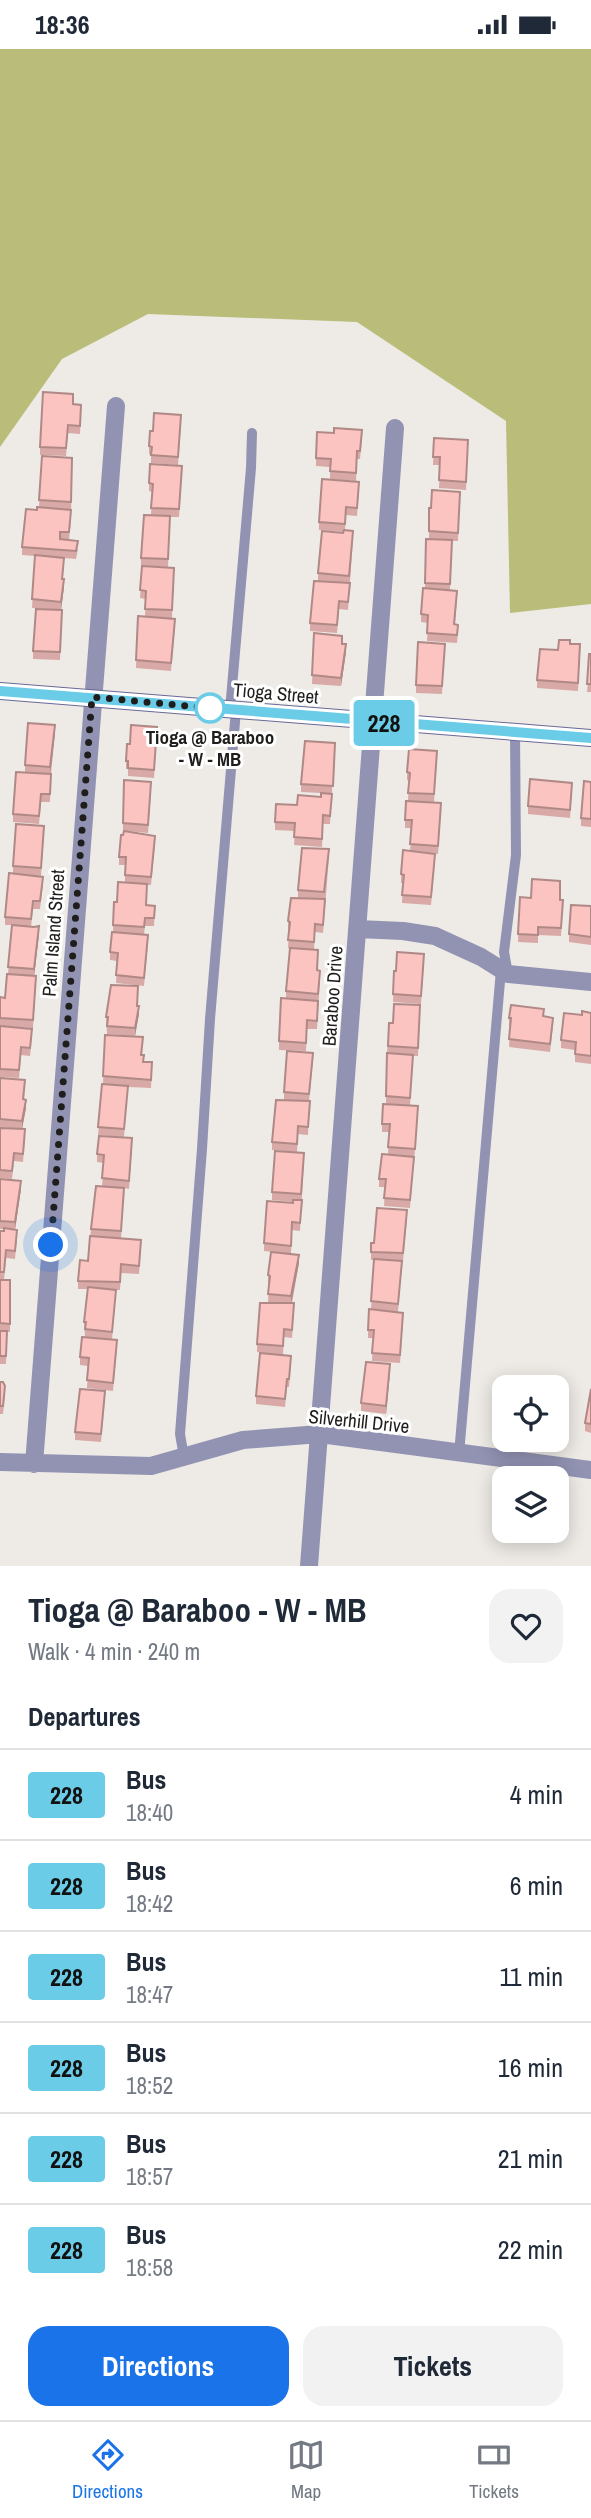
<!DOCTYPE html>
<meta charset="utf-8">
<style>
body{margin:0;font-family:"Archivo Narrow",sans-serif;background:#f2f2f3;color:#1f2937;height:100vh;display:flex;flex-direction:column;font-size:26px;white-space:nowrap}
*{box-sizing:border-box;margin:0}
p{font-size:23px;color:#747a83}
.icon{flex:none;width:38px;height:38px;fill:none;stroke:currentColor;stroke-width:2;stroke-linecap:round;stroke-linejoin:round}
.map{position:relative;height:1517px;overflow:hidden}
.panel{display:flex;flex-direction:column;background:#fff;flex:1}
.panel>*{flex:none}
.badge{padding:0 14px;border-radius:5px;font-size:24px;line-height:46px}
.fabs{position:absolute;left:492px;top:1326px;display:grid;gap:14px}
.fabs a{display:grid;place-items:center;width:77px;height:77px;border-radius:14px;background:#fff;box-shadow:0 4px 18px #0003;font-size:35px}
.you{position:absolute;width:35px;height:35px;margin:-18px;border:5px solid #fff;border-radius:50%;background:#1a73e8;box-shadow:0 0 0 10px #1a73e833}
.map>.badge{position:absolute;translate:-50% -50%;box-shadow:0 0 0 4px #fff}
h2{padding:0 28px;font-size:26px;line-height:63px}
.round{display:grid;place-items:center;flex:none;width:74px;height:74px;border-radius:21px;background:#f2f2f3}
.headline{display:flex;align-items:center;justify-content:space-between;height:119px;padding:0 28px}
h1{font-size:33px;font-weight:700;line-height:52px}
.action{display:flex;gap:14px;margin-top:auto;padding:14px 28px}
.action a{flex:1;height:80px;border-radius:21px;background:#1a73e8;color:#fff;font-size:28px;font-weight:700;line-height:80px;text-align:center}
.action a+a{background:#f2f2f3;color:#1f2937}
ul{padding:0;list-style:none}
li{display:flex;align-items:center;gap:21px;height:91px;padding:0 28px;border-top:2px solid #e0e1e3}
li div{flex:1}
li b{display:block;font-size:26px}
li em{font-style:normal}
li .badge{min-width:77px;font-weight:700;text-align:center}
.status{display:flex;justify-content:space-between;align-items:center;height:49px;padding:0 35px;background:#fff;direction:ltr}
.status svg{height:19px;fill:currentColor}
.dock{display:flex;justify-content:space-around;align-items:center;height:98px;border-top:2px solid #e0e1e3;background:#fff;font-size:19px;color:#747a83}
.dock a{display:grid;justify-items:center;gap:4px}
.dock .current{color:#1a73e8}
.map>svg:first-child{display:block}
</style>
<div class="status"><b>18:36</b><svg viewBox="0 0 49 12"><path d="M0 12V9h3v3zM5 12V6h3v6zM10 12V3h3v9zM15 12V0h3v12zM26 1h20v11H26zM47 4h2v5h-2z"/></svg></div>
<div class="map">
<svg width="591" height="1517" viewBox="0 0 591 1517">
<rect width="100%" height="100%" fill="#eeebe6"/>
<path fill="#b9bd79" d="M0,0H591V555L510,564L506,372L357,273L148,265L62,310L0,398Z"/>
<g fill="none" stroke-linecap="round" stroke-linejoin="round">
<path stroke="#9293b3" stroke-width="10" d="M230,661L251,419L252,384
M508,925L504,903L516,806L515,683
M459,1405L501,921
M184,1408L180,1385L202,1100L210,970L236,661"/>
<path stroke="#9293b3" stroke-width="18" d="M358,880L403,882L435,887L481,908L508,925L591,933
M0,1413L151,1417L243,1391L320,1385L591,1421
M34,1415L116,357
M309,1517L395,379"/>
<path stroke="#696897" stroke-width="18" d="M0,642L591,689"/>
</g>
<path fill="#d8a9a6" d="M73,355L81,364L80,385L68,384L66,407L40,406V398Z
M181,374L178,416L151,414V406L149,405V397L153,382Z
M362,389L360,410H357L356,432L330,430V418L316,417V409Z
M434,389L468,391L466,441L439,439L440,416H433Z
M42,407L72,409L71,469L69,491L78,500L76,510L64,509L63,530L64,538L61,561L32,559L35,507L22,506V498L37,461L39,458Z
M182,425L179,468H170L168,518L141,517V509L151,466L152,443L149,442V434Z
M359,441L357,467L346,466L345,481L353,490L348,561L339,560L337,584L310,582V574L318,532V524L343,483L319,481V473Z
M460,443L458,492H452L450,541L457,550L455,575L458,584L457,594L427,592L428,574L421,573V565L425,540L426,490H429V459H431Z
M142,517L174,527L172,569L175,578L171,622L136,619L138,567H145L146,550L140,549Z
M62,561L60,611L33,610V602Z
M314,584L342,595L346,603L341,637L312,635Z
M445,595L442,645L416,644V636Z
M570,595L580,603L578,642L537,639V631L558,601Z
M591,605V643H587Z
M55,684L51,725L50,753H41L39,775L13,773V765L25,723V716Z
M157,686L154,729L128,727V720H126V712L130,695Z
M335,694L330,775H323L322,798L294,796L295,782L275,781V773L297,756L321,748V744L301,743V735Z
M437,710L434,753L408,752L409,732L407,731V723Z
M591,733V778L581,777V769Z
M151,741L148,784L127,782L155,795L151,836H147V856L155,857L154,877H145L144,886L148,894L144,937L116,934L117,912L110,911V903L113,883L114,853H117L125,833V816H119V808L124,782H123V774Z
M572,742L570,769L528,765V757Z
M441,762L438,805L422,804L435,813L431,856L402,854L403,834H401V825L410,802L412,779H405V771Z
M44,785L41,827L17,825L43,836L40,860H33L31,878L39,885L34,927L36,935L33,979L0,977V948L5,949L8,925L12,876H5V868L13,825V817Z
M329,808L323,884L315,883L314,901L320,930L317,980H307L306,1002L279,1001V992L286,950V942L307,901L288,899L289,881L288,880V872L298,849V841Z
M520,848L563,851L561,887L538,886V894L518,893Z
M591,857V896L569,893V885Z
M424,914L421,955L393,953L394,922Z
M420,956L418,1007H413L410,1057L418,1065L410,1159L384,1157L385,1138H379V1130L388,1105L389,1083H382V1075L386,1055L387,1004L389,974H393Z
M137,957L139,965L135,987L107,985L106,968Z
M591,964V1015L575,1013V1001L561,999V991L582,966Z
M544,967L553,977L550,1003L509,998L510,977H509V969Z
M0,977L32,988L30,1007L21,1006L19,1029L0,1028Z
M105,986L143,996L142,1006L144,1013L152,1021L151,1039L128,1038L124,1088L98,1086L103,1035Z
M313,1012L309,1052L308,1086L298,1085L297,1103L272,1101V1093L296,1052L284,1051V1043Z
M0,1029L25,1039L24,1050L26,1059L22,1080L25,1089L23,1113L14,1112L12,1130L0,1129V1079L21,1080L0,1078Z
M132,1097L129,1140L124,1139L121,1190L141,1199L139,1225L121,1224L120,1241H116L112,1291L85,1288L84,1273L88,1240H78V1232L88,1212L91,1180L102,1137L104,1114L97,1113V1105Z
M304,1112L300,1182L292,1181L291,1205L264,1202V1194L293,1154V1153L272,1151V1143Z
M0,1130L21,1140L15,1180L17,1189L15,1210L6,1209L4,1231H10V1283H7L6,1315H0V1182H4V1180H0Z
M407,1169L403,1212H402L398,1263L371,1260L374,1211H371V1203L374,1194Z
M299,1214L292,1254L294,1262L292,1289L284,1288L283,1306L257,1303V1295L276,1254L268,1253L269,1235L268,1234V1226Z
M403,1272L400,1314L372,1312L373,1289H368V1281Z
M117,1299L113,1342L87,1339L88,1317L80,1316V1308Z
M291,1315L289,1338H287L285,1358L256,1355V1347Z
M390,1323L386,1365L361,1362V1354Z
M0,1333L5,1345L3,1365H0Z
M591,1340V1384L585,1382V1374Z
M105,1350L101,1393L75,1391V1383Z
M556,1351L564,1360L561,1384L556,1383Z"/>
<path fill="#b08987" d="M64,530V538L61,561V553Z
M346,595V603L341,637V629Z
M55,676V684L50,726V718Z
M39,877V885L34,928V920Z
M139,957V965L135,987V979Z
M26,1051V1059L22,1080V1072Z
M21,1132V1140L15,1181V1173Z
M299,1206V1214L291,1255V1247Z
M390,1315V1323L386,1365V1357Z"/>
<path fill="#fbc4c1" stroke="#b08987" stroke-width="2" d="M43,343L73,345V355L81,356L80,377L68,376L66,399L40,398Z
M154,364L181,366L178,408L151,406L152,398L149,397L150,382H153Z
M334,379L362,381L360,402H357L356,424L330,422L331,410L316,409L317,383L334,384Z
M434,389L468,391L466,433L439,431L440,408H433Z
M42,407L72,409L71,453L39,451Z
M150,415L182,417L179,460L151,459L153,435L149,434Z
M322,430L359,433L357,459L346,458L345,475L319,473Z
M432,441L460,443L458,484L429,482V459H431Z
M37,458L71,461L69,483H60V490L78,492L76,502L22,498L26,460L37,461Z
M144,466L170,467L168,510L141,509Z
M344,481L353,482L349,527L318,524L322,482L343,484Z
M426,490L452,491L450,535L425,534Z
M35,506L64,509L62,530H64L61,553L32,550Z
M142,517L174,519L172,561L145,560L146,542L140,541Z
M314,532L350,534L348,553L339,552L337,576L310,574Z
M423,539L457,542L454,575L458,576L457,586L427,584L428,566L421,565Z
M36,560L62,561L60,603L33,602Z
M138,567L175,570L171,614L136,611Z
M314,584L342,587V595H346L341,629L312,626Z
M559,591H570V595H580L578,634L537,631L540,600L558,601Z
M418,593L445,595L442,637L416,636Z
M589,605H591V635H587Z
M28,674L55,676L50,718L25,716Z
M131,676L157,678L154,721L128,719V712H126L127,695H130Z
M305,692L335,694L333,737L301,735Z
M409,700L437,702L434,745L408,744L410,724L407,723Z
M16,723L51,725L50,745H41L39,767L13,765Z
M530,730L572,734L570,761L528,757Z
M124,731L151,733L148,776L123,774Z
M584,732L591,733V770L581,769Z
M321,744L332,745L330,767L323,766L322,790L294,788L295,774L275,773L276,755L297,756L298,746L321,748Z
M406,752L441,754L438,797L410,795L412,771H405Z
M16,775L44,777L41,819L13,817Z
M124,782L155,787L151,828L125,826L126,808H119L121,786H123Z
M302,799L329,800L324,843L298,841Z
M403,801L435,805L431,848L402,846L404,826L401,825Z
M9,824L43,828L40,852H33L31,870L5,868Z
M532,830L560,832V851H563L561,879L538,878V886L518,885L520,848L531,849Z
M118,833L147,835L146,856L155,857L154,869H145L144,878L113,876L114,853H117Z
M291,849L325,850L323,876L315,875L314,893L288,891L290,873L288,872Z
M571,856L591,857V888L569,885Z
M12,876L34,878L39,877L34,920L8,918Z
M112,883L148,886L144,929L116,926L118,904L110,903Z
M290,899L318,901L317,921L320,922L318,945L286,942Z
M397,903L424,905L421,947L393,945L394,922H396Z
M7,925L36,927L33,971L0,969V948L5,949Z
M111,936L138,937L137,957H139L135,979L107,977L108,968H106Z
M281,949L318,952L317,972L307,971L306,994L279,992Z
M394,955L420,956L418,999L388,997L389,974H393Z
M511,956L544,960L543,967L553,969L550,995L509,990L511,969H509Z
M582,962L591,964V1007L575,1005L576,993L561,991L564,964L582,966Z
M0,977L32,980L30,999L21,998L19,1021L0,1020Z
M105,986L143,988L141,1006H144L143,1013H152L151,1031L103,1027Z
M287,1002L313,1004L309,1045L284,1043Z
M387,1004L413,1006L410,1049L386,1047Z
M0,1029L25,1031L23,1050L26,1051L22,1072L0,1070Z
M102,1035L128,1037L124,1080L98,1078Z
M276,1051L310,1052L308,1078L298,1077L297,1095L272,1093Z
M383,1055L418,1057L415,1100L388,1098L390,1075H382Z
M0,1079L25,1080L23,1105L14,1104L12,1122L0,1121Z
M99,1087L132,1089L129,1132L102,1129L104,1106L97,1105Z
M275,1102L304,1104L301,1145L272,1143Z
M382,1105L414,1108L410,1151L384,1149L386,1130H379Z
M0,1130L21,1132L15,1173L0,1172Z
M96,1137L124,1139L121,1182L91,1180Z
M293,1151H302L300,1174L292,1173L291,1197L264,1194L267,1152L293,1154Z
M377,1159L407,1161L403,1204L371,1203V1194H374Z
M4,1179L17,1181L15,1202L6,1201L4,1223H0V1182H4Z
M90,1187L141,1191L139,1217L121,1215L120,1233L78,1232L80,1211L88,1212Z
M271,1203L299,1206L291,1247L268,1245L270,1227L268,1226Z
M374,1210L402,1212L398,1255L371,1252Z
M0,1231H10V1275L0,1274Z
M88,1238L116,1241L112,1283L85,1280L86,1273H84Z
M260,1254H294L292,1281L284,1280L283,1297L257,1295Z
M369,1260L403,1264L400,1306L372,1304L374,1281H368Z
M0,1282H7L6,1307H0Z
M82,1288L117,1291L113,1334L87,1331L89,1309L80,1308Z
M260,1304L291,1307L289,1330H287L285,1350L256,1347Z
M366,1313L390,1315L386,1357L361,1354Z
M0,1333H3L5,1337L3,1357H0Z
M80,1340L105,1342L101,1385L75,1383Z
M591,1340V1375L585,1374Z
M556,1351L564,1352L561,1376L556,1375Z"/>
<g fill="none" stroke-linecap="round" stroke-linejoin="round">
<defs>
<path id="line" d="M0,642L591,689"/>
</defs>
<use href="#line" stroke="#fff" stroke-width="16"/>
<use href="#line" stroke="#6bcce7" stroke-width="10"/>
<path stroke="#1f1e1c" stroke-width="7" stroke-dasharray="0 12.6" d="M51,1196L92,648L210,659"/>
</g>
<circle fill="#fff" stroke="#6bcce7" stroke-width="3.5" cx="210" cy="659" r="14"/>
<g text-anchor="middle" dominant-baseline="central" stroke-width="6" stroke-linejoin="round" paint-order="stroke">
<g font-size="19" fill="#1f1e1c" stroke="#fff">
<text transform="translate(276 644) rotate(5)">Tioga Street</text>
<text transform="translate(53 884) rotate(-86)">Palm Island Street</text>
<text transform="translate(332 947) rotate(-86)">Baraboo Drive</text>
<text transform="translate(359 1372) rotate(6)">Silverhill Drive</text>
</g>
<g font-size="19" font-weight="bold" fill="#1f1e1c" stroke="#fff">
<text x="210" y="688">Tioga @ Baraboo<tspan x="210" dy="22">- W - MB</tspan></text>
</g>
</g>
</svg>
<div class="fabs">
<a><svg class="icon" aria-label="locate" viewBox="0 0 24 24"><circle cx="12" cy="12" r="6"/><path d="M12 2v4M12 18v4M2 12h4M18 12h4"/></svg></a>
<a><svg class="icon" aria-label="layers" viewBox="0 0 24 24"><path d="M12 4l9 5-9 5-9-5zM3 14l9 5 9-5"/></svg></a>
</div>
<div class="you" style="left:51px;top:1196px"></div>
<b class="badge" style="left:384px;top:674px;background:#6bcce7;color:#111">228</b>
</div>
<section class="panel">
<div class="headline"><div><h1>Tioga @ Baraboo - W - MB</h1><p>Walk · 4 min · 240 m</p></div><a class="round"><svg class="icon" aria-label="heart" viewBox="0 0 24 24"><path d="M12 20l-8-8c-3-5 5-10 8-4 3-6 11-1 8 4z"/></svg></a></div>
<h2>Departures</h2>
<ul>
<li><span class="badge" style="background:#6bcce7;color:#111">228</span><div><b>Bus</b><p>18:40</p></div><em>4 min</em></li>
<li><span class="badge" style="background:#6bcce7;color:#111">228</span><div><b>Bus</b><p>18:42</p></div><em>6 min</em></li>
<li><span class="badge" style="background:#6bcce7;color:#111">228</span><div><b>Bus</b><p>18:47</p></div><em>11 min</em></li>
<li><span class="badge" style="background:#6bcce7;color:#111">228</span><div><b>Bus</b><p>18:52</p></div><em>16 min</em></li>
<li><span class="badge" style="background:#6bcce7;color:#111">228</span><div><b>Bus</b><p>18:57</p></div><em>21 min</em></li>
<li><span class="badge" style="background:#6bcce7;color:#111">228</span><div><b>Bus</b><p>18:58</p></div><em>22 min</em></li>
</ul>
<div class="action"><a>Directions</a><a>Tickets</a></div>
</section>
<nav class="dock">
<a class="current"><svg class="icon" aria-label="directions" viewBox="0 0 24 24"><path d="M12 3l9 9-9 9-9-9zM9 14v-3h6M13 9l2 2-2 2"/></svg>Directions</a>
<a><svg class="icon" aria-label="map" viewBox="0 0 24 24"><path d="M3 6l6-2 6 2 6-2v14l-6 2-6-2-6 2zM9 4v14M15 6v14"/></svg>Map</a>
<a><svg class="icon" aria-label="tickets" viewBox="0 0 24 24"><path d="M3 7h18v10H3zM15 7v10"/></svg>Tickets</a>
</nav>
